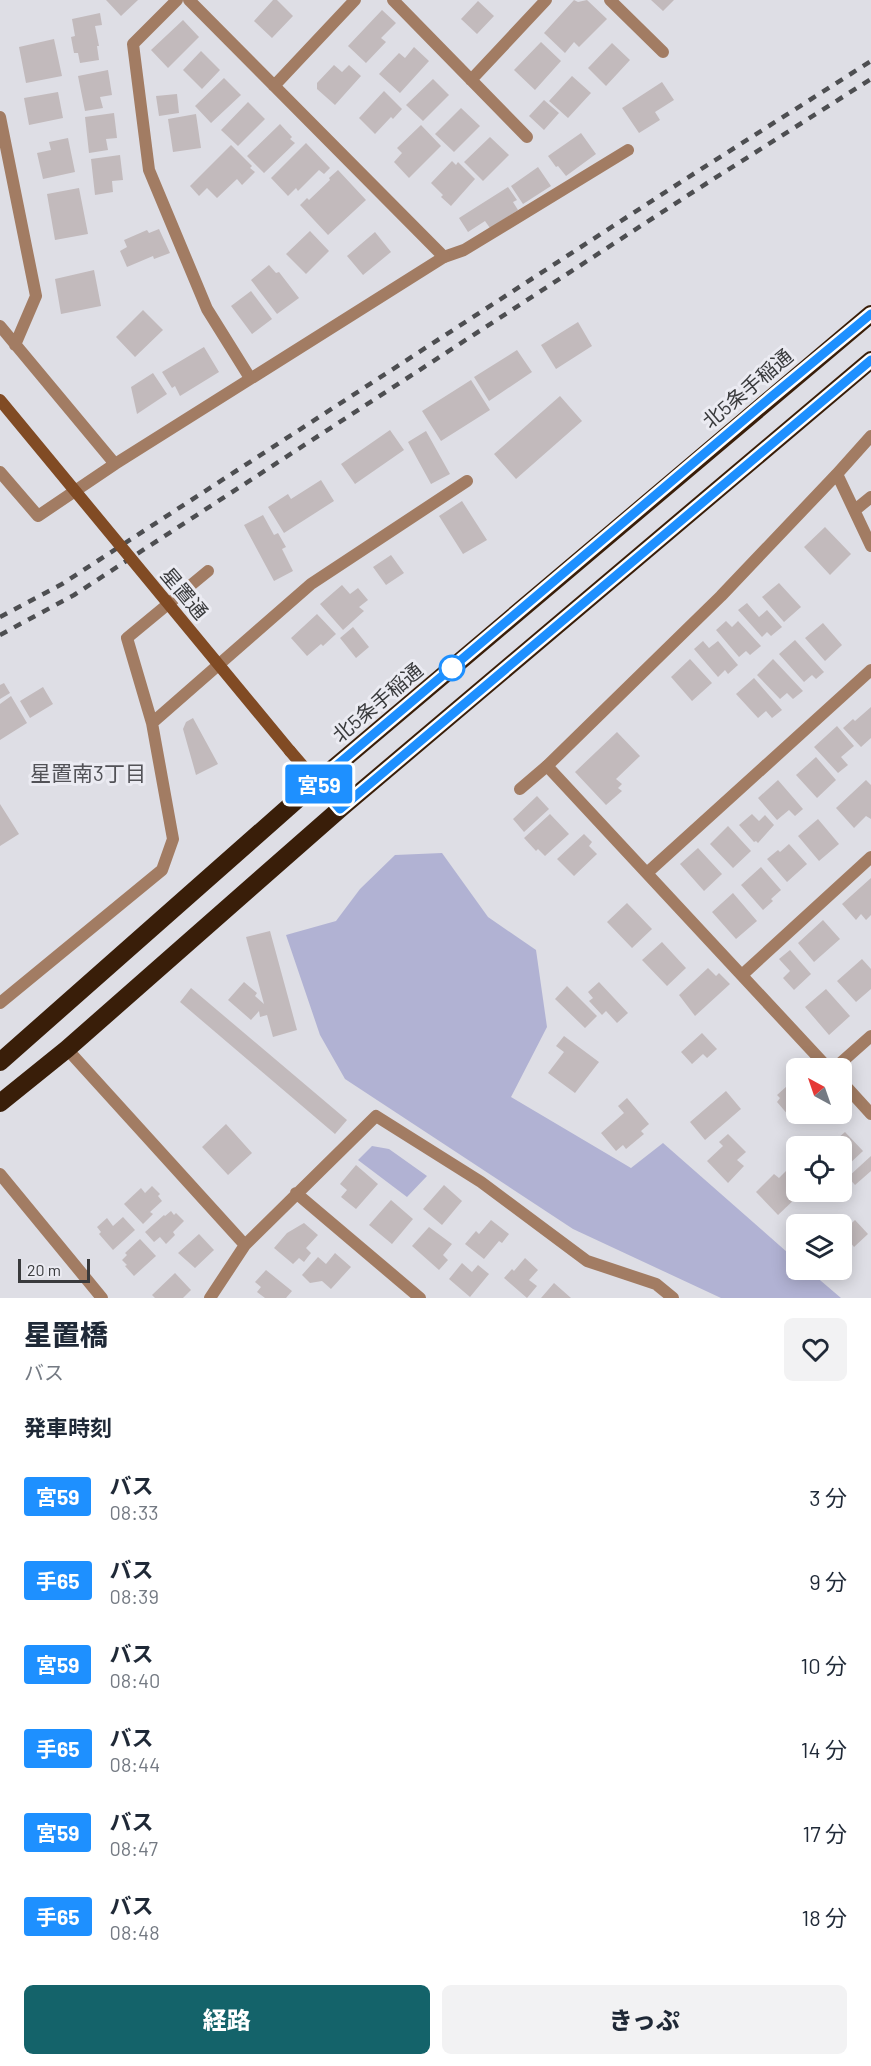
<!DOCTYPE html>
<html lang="ja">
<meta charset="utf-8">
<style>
body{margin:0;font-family:Barlow,"Noto Sans JP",sans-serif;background:#f2f2f3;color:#1f2937;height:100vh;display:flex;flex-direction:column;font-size:22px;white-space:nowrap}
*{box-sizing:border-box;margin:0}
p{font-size:20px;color:#747a83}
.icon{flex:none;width:33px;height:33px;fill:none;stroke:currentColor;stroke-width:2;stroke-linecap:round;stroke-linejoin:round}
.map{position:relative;height:1298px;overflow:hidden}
.panel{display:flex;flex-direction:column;background:#fff;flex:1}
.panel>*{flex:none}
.badge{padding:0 12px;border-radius:4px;font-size:21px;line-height:39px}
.needle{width:39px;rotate:320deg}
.controls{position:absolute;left:786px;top:1058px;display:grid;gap:12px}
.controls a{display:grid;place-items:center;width:66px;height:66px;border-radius:9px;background:#fff;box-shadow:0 3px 15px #0003;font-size:30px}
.scale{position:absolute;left:18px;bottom:15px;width:72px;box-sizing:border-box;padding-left:6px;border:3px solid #393a3c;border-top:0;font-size:16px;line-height:21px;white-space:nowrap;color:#393a3c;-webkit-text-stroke:4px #ebebf2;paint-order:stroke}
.map>.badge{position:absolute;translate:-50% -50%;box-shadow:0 0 0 3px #fff}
h2{padding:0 24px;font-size:22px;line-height:54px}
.round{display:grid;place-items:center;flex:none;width:63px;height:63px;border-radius:9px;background:#f2f2f3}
.overview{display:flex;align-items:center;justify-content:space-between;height:102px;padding:0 24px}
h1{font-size:28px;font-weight:800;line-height:45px}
.cta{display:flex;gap:12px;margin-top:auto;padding:12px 24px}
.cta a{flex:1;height:69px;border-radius:9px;background:#14636a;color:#fff;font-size:24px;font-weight:800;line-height:69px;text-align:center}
.cta a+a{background:#f2f2f3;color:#1f2937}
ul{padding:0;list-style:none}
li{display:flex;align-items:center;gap:18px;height:84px;padding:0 24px}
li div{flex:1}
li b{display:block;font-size:22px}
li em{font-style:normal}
li .badge{min-width:66px;font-weight:700;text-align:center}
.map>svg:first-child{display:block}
</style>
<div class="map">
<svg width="871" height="1298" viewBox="0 0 871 1298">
<rect width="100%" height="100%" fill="#dedee5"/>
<path fill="#b1b2d3" d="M442,853L488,917L536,950L547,1027L511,1097L631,1168L663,1143L796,1260V1269H807L841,1298H721L573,1229L345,1079L320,1035L286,935L336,921L360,889L395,855Z
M372,1146L389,1149L427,1176L407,1197L358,1160Z"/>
<path fill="#c2babc" d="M106,0H138L121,16Z
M273,0H277L293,16L272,38L254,21Z
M574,0L578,2L587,0L607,19L579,47L574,42L565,53L544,33Z
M651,0H674L663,11Z
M478,1L494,16L477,34L461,19Z
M382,10L396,23L381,38L386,42L366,63L348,46Z
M100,13L102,25L95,26L99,46H97L99,60L80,63L78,53H74L71,37L75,36L72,19Z
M183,20L199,37L168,68L151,50Z
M54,39L62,76L26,83L19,47Z
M541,42L561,61L535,90L514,70Z
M612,43L630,60L606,86L588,68Z
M414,47L429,61L400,93L379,74L399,53L405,58Z
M201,51L220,70L202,89L183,70Z
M334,65L342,72L349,65L361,76L335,105L317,89V83Z
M108,70L112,95L100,97L103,108L85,111L78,76Z
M572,76L591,93L568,118L549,101Z
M224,78L241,95L211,123L195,106Z
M433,79L449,95L423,121L406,105Z
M662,82L674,100L655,112L660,120L639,133L622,108Z
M384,91L402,109L393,119L391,117L375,134L359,118Z
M58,92L63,118L29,125L24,98Z
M177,94L179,113L159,116L156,96Z
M544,100L559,113L544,130L529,116Z
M248,102L265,119L238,146L221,130Z
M461,108L480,126L454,152L435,134Z
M114,113L117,138L106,139L108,150L89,153L85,117Z
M196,114L201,148L173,152L168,119Z
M280,124L292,137L290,139L295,143L264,173L247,156Z
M421,125L441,146L409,178L394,162L402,153L397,148Z
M581,133L596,154L566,176L558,166L556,167L548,156Z
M490,137L509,155L483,181L464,162Z
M68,138L75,172L43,179L37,153L51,150L49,142Z
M306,143L330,168L324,174L319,170L298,191L296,188L288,196L271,178Z
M231,145L252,166L250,168L255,172L242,185L237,179L217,198L207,188L199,196L190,186Z
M120,155L123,180L112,181L113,192L95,195L91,159Z
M452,161L456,165L458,162L475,179L451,206L441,197L443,195L431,183Z
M538,167L551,186L523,204L511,186Z
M338,170L366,200L328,235L300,205L307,198L309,200L330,180L329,178Z
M508,187L517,200L513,202L518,210L490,228L485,221L468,232L459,218Z
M79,188L88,234L55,240L47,194Z
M159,229L170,253L154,259L153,256L127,267L120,251L127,247L124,240L147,230L149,233Z
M310,231L329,251L306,274L286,254Z
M375,232L391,252L363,275L347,256Z
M269,265L276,273L279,272L299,298L277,314L251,280Z
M94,270L101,306L61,314L55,279Z
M251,291L272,319L252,334L231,306Z
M143,310L163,330L135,357L116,337Z
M578,322L592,346L556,369L541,345Z
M204,347L219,372L180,396L175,386L172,388L162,372Z
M517,350L532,372L489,401L474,377Z
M153,373L167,394L137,414L131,387Z
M471,380L490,410L441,441L422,411Z
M560,396L582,421L516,479L494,454Z
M390,430L404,450L355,484L341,464Z
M426,431L450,474L431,484L408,442Z
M321,480L334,501L284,533L268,507L288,494L291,499Z
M462,501L487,540L463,554L439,516Z
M263,515L274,535L278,533L286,547L282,549L293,571L274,581L244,525Z
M825,527L851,554L830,575L804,547Z
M391,555L404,573L386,585L373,567Z
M779,583L801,607L784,622L762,597Z
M342,585L350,594L358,588L368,600L359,607L364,611L343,630L320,604Z
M747,603L759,617L767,610L782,627L771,636L767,632L762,637L738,610Z
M317,614L336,634L323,646L321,644L307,656L291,638Z
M726,621L732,627L738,621L761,646L750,655L746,651L739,657L716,630Z
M823,623L842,645L825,661L805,638Z
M353,627L369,647L356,658L340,638Z
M795,640L824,672L816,679L812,675L804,682L779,654Z
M703,641L709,648L718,641L738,665L728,674L725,670L718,677L694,649Z
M690,659L712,683L692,701L671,677Z
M773,659L803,691L793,699L787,693L780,699L757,675Z
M754,678L782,710L772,718L766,711L758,718L736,694Z
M4,683L10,693L0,699V685Z
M43,687L53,704L30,718L20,701Z
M11,696L27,723L0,740V704Z
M871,707V738L861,747L843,728L853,719L855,721Z
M193,718L218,764L196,775L183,729L186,722Z
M837,726L854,746L841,757L848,765L838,773L814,747Z
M617,732L640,756L616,779L622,784L618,788L622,791L606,805L575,772Z
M816,757L836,780L817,798L796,775Z
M778,780L803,809L795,816L789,810L777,820L758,798Z
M866,780L871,785V819L866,816L854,828L836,808Z
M537,796L549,809L524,832L513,819Z
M0,804L19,834L0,846Z
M550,814L569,834L545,856L538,849L536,851L524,838Z
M752,814L759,821L765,815L774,825L758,843L756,841L754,842L739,825Z
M818,819L839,844L819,861L798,836Z
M728,826L751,851L733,868L710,844Z
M584,834L592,842L589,846L597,854L574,876L557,859Z
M789,844L807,864L787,882L767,859L778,850L780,852Z
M698,848L722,874L704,891L680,864Z
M761,867L781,890L771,899L773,901L763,910L741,885Z
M871,878V915L866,920L861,914L856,920L842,904Z
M733,893L757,921L736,939L712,912Z
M627,903L652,929L632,948L607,922Z
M823,920L840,939L814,962L798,943Z
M270,931L297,1030L273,1037L267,1015L260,1017L259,1011L251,1020L228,1000L244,982L257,993L255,996L264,1004L246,937Z
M662,942L686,968L667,986L642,960Z
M790,950L811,974L794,990L783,978L790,971L779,959Z
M862,959L871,969V989L856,1002L837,981Z
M708,968L716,976L719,973L730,984L695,1016L679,995Z
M599,982L628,1013L617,1023L606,1011L602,1015L589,1001L593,998L588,992Z
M567,986L597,1016L585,1028L555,999Z
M191,988L347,1120L335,1134L180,1002Z
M826,989L850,1016L829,1035L805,1007Z
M702,1033L717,1049L707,1058L703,1054L692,1064L681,1052Z
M564,1036L599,1062L575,1093L548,1073L564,1052L556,1046Z
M796,1078V1113H808L796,1124L777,1102L780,1098L777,1095Z
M726,1091L741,1109L705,1140L690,1122Z
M627,1098L649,1124L641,1131L644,1134L626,1149L623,1145L616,1151L601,1133L624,1113L618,1106Z
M226,1124L252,1153L228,1175L202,1147Z
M845,1132L863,1151L847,1166L843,1162L842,1163V1146H829Z
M728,1134L746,1152L737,1160L744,1166L728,1183L707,1161L723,1146L719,1142Z
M871,1156V1171L855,1185L848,1177Z
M796,1161V1191H809L801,1199L798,1196L778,1215L756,1192L774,1174L779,1178Z
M356,1165L378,1184L356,1209L341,1197L347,1190L340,1184Z
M444,1185L462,1201L442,1225L423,1209Z
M152,1186L160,1194L158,1196L162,1201L150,1212L153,1214L143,1224L124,1204L141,1188L145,1193Z
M391,1200L413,1219L392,1244L369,1225Z
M171,1211L174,1215L176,1213L184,1221L173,1232L175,1235L166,1244L160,1237L154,1242L145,1232L164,1215L165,1216Z
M123,1217L135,1230L113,1250L99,1234L101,1232L97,1227L107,1218L113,1226Z
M491,1220L509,1234L502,1243L499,1241L484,1259L465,1244L476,1231L479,1234Z
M855,1220L868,1234L854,1247L842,1232Z
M304,1223L318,1235L306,1248L311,1253L304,1262L299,1258L293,1264L274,1248L287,1233Z
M429,1227L452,1244L443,1255L448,1260L439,1270L412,1246Z
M199,1234L214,1250L195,1268L178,1253Z
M140,1239L156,1256L134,1276L125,1266L127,1265L122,1260L127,1255L125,1253Z
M335,1253L351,1267L331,1289L322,1281L310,1283L302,1275L318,1257L326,1264Z
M525,1258L538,1270L529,1280L537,1286L527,1298L504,1278L512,1269L514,1271Z
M462,1263L472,1272L478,1265L489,1274L470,1297L449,1279Z
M266,1270L292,1291L286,1298H265L257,1292L261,1287L255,1282Z
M175,1273L191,1290L183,1298H155L152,1295Z
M554,1283L571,1298H541Z"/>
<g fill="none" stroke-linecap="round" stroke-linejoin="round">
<path stroke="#a27c63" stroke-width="12" d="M444,257L464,250L628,150
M520,789L547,766"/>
<path stroke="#a27c63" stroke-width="12" d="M177,0L133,44L149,170L207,309L250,378
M393,0L527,137
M610,0L663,52
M471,80L546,0
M274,86L355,0
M0,117L36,296L15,345
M0,326L115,464L38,516L0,472
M871,436L837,474L871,546
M115,464L444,257L189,0
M855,510L871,497
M152,723L311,584L467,481
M647,873L871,670
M742,975L871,857
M0,1003L162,870L173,839L152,723L127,638L208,571
M67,1049L245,1245
M828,1068L547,766L721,596L837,474
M835,1068L871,1036
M842,1082L871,1114
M0,1174L102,1298
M296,1193L420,1298
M210,1298L245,1245L376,1116L481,1182L587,1261L656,1284L673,1298"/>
<path stroke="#814b24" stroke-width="12" d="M290,751L340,809"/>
<path stroke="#391e09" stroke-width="18" d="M0,1062L317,782L871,314
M0,1103L67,1049L340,809L871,360"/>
<path stroke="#4d4e51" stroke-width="4.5" stroke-dasharray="8 8" stroke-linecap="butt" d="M0,617L62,584L684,180L871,61
M0,635L74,595L693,192L871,79"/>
<path stroke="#814b24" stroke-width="12" d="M0,400L290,751"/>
</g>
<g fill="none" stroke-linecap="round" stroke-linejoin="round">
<defs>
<path id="line" d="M871,314L771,397L317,782L340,809L871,360"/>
</defs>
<use href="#line" stroke="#fff" stroke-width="14"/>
<use href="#line" stroke="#1e90ff" stroke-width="9"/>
</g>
<circle fill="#fff" stroke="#1e90ff" stroke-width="3" cx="452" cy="668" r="12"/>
<g text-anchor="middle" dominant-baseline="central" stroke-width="6" stroke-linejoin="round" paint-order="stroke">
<g font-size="20" fill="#393a3c" stroke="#ebebf2">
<text transform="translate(747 388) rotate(-40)">北5条手稲通</text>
<text transform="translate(185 593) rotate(50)">星置通</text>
<text transform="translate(377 702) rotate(-40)">北5条手稲通</text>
</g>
<g font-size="21" fill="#525257" stroke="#ebebf2">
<text x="88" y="772">星置南3丁目</text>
</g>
</g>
</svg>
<div class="controls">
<a><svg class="needle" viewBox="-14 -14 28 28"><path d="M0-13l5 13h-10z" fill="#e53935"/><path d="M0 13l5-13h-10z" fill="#747a83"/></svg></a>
<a><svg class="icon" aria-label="locate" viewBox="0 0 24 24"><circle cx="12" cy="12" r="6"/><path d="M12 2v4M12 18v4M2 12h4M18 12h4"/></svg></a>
<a><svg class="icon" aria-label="layers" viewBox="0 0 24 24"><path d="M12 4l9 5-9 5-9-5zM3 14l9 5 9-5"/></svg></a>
</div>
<div class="scale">20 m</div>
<b class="badge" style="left:319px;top:784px;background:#1e90ff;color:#fff">宮59</b>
</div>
<section class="panel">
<div class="overview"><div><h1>星置橋</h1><p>バス</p></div><a class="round"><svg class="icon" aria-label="heart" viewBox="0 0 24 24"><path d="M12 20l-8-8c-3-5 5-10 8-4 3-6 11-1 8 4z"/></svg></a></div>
<h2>発車時刻</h2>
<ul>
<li><span class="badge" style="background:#1e90ff;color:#fff">宮59</span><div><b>バス</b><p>08:33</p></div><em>3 分</em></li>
<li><span class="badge" style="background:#1e90ff;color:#fff">手65</span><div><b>バス</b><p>08:39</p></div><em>9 分</em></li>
<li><span class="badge" style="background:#1e90ff;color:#fff">宮59</span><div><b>バス</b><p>08:40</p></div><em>10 分</em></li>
<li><span class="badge" style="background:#1e90ff;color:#fff">手65</span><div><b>バス</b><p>08:44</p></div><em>14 分</em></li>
<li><span class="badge" style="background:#1e90ff;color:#fff">宮59</span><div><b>バス</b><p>08:47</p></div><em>17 分</em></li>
<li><span class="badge" style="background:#1e90ff;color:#fff">手65</span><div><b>バス</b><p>08:48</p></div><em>18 分</em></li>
</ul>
<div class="cta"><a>経路</a><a>きっぷ</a></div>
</section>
